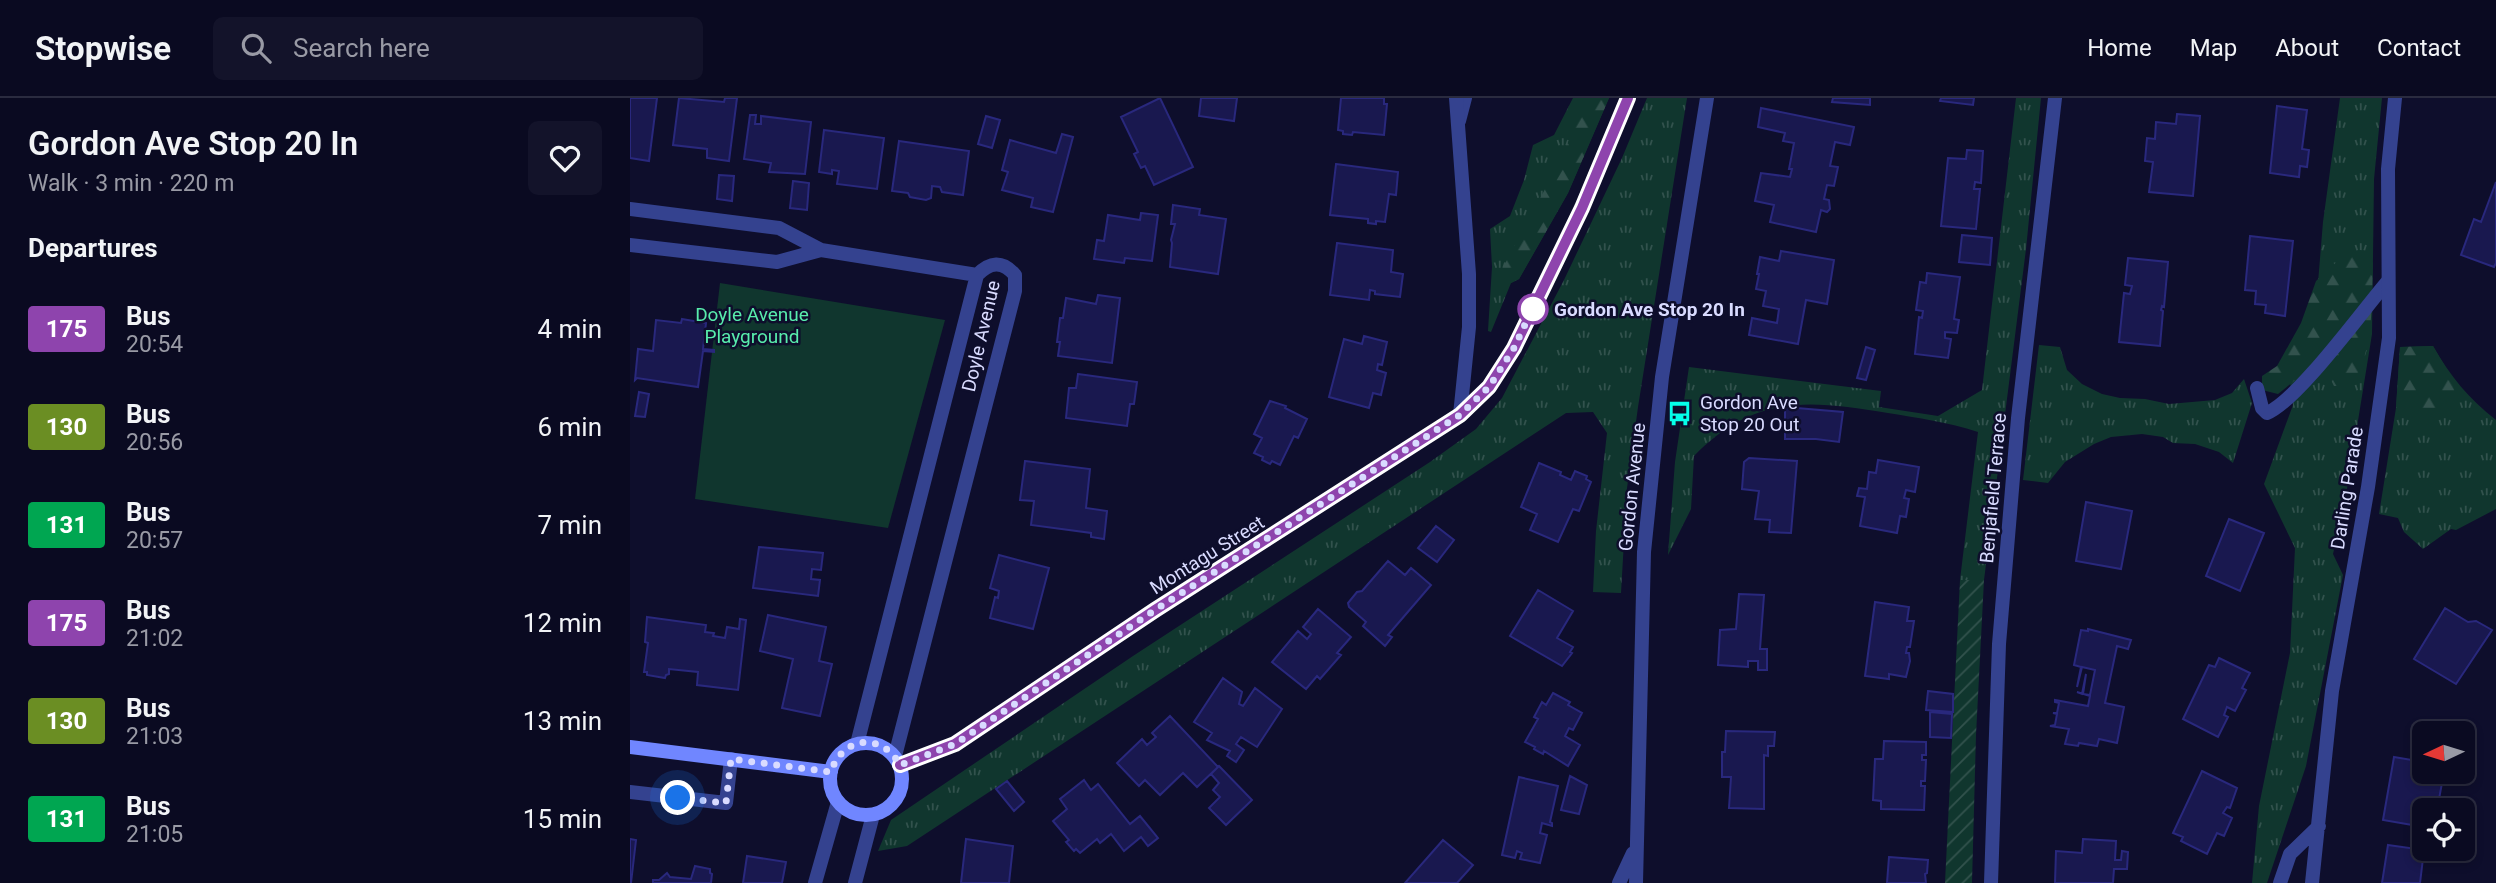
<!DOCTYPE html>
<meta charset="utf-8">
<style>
body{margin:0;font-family:Roboto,sans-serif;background:#13132a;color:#f1f3f6;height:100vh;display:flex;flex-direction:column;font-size:26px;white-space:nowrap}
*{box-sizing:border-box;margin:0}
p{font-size:23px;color:#999aa5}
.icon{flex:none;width:38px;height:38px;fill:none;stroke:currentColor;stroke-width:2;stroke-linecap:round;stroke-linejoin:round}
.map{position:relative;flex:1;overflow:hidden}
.drawer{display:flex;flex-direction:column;background:#0a0a21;width:630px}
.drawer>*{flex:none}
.badge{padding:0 14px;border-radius:5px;font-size:24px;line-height:46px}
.needle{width:46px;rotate:266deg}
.tools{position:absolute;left:1782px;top:623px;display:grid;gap:14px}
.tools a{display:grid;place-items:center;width:63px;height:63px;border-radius:10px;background:#0a0a21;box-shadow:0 4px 10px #0003,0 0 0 2px #2a2b3f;font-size:35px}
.you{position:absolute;width:35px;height:35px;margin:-18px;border:5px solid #fff;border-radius:50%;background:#1a73e8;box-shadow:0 0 0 10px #1a73e833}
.map>.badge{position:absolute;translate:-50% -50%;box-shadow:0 0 0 4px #fff}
h2{padding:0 28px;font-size:26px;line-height:63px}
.round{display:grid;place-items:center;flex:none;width:74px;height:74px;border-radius:10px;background:#13132a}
.summary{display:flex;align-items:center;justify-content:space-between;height:119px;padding:0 28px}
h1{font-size:33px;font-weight:600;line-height:52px}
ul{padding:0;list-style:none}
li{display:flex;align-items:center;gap:21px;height:98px;padding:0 28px}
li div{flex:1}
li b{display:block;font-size:26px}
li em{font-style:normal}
li .badge{min-width:77px;font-weight:700;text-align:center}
header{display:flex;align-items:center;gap:42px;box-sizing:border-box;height:98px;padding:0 35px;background:#0a0a21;border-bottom:2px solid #2a2b3f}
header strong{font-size:33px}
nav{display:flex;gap:38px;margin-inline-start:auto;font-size:24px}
.search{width:490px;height:63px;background:#13132a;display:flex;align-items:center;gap:18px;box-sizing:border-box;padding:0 24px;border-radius:10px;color:#999aa5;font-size:26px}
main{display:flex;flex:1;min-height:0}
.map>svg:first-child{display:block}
</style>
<header>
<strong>Stopwise</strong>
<div class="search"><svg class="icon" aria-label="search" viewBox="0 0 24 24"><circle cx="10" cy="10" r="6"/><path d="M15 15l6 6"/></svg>Search here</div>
<nav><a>Home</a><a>Map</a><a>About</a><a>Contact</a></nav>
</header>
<main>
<section class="drawer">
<div class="summary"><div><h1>Gordon Ave Stop 20 In</h1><p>Walk · 3 min · 220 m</p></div><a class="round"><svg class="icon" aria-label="heart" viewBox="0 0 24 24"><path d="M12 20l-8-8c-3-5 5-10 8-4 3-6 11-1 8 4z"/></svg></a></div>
<h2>Departures</h2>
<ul>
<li><span class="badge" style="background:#8e44ad;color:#fff">175</span><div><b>Bus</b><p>20:54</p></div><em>4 min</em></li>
<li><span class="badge" style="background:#6b8e23;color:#fff">130</span><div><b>Bus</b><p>20:56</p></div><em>6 min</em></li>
<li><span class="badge" style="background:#00a651;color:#fff">131</span><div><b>Bus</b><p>20:57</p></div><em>7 min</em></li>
<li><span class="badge" style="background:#8e44ad;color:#fff">175</span><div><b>Bus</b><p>21:02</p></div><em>12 min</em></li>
<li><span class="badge" style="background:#6b8e23;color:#fff">130</span><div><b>Bus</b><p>21:03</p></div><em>13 min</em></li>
<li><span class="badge" style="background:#00a651;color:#fff">131</span><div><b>Bus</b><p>21:05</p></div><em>15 min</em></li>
</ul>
</section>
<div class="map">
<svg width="1866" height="785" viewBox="0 0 1866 785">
<defs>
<pattern id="grass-tufts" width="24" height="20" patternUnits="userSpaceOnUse" patternTransform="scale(1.75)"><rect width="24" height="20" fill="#10362e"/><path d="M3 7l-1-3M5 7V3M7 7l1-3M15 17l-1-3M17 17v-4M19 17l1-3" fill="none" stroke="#32524d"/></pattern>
<pattern id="forest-firs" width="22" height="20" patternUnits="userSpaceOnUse" patternTransform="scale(1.75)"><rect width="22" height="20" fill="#10362e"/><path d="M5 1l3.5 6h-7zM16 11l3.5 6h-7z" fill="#32524d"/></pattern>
<pattern id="garden-furrows" width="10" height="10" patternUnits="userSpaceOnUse" patternTransform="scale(1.75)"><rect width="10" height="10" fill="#10362e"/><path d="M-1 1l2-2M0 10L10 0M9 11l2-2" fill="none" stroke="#32524d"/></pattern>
</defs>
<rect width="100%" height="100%" fill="#0e0e2c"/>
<path fill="url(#grass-tufts)" d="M943,0H979L938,95L889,181L881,185L861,234L858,233L862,169L860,131L880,118L894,82L903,47L924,37Z
M1017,0H1057L1008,309L997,390L991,495L963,494L966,433L977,335L963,314L936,315L277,748L248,753L261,722L503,558L800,364L846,331L872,300L934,182L992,60Z
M1386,0H1411L1396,151L1354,482H1330L1348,334C1318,324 1288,320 1258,315C1179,302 1125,296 1064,358L1061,411L1038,457L1045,364L1059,269L1251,293L1249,309L1308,318L1352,292Z
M1710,0H1752L1744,81L1742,236L1716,397L1703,456L1713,477L1676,668L1637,785H1622L1629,708L1660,555L1665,450L1634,386L1663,307L1657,260L1684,234L1693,124Z
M1409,247L1430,249L1437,272L1452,286L1472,296L1490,300L1515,301L1539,306L1585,302L1602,295L1614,281L1622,305L1603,365L1589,354L1565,346L1543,345L1533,339L1512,336L1481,339L1464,346L1435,364L1418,385L1393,382Z
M1803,248C1820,278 1839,301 1866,322V411L1826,432L1821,431L1793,451L1774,434L1768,420L1749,416L1766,310L1770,249Z"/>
<path fill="url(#forest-firs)" d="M959,0H979L938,95L889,181L881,185L870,175L921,80Z
M1731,152L1743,165C1741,206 1745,252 1721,288H1704L1697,274L1683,268L1648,296L1632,292V278L1647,268L1671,225L1686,183L1714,157Z
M1803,248L1819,275L1825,294L1806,315L1766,310L1770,249Z"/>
<path fill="#10362e" d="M90,185L315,222L258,430L65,401Z"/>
<path fill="url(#garden-furrows)" d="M1330,482H1354L1346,637L1342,785H1315Z"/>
<path fill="#19184f" stroke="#29287d" stroke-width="2" d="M0,0H27L19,63L0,60Z
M49,0L94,4L95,0H107L99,63L77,60V51L43,47Z
M530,0L563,69L524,87L515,68L511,70L504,56L508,54L491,19Z
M571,0H607L604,23L569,18Z
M711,0H754V6H757L754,37L723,34L722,37L713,36V33L708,32Z
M1203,0H1240V7L1202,4Z
M1311,0H1344L1343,7L1310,3Z
M1647,8L1677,12L1672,51L1679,52L1677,69L1670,68L1669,79L1640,75Z
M1131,10L1224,29L1220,47L1205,44L1200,68L1208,69L1204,88L1197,87L1194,101L1199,102L1200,111L1197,114L1191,112L1186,134L1140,124L1144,107L1125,103L1131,75L1160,79L1162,71H1159L1164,45L1153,43L1155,35L1128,29Z
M1547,16L1570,18L1563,98L1519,94L1523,64L1515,63L1517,40L1525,41L1526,24L1546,26Z
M120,17H126L125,26H131V18L181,24L175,76L139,74L141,65L114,61Z
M356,18L370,22L362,50L348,46Z
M194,32L254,40L247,91L207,86L209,73L202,72V76L189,74Z
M432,36L443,39L423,114L401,109L403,100L372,92L378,74L372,72L380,42L426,55Z
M269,43L339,53L333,97L312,94L310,89L302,88L301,100L296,102L280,99L278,95L262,93Z
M1337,52L1353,53L1351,85L1345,84L1344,91H1350L1346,131L1311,128L1318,60L1336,61Z
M706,66L768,74L766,97L759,96L755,124L746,123V126L738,125V121L700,117Z
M89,77L104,78L102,103L87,101Z
M163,83L179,85L177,112L160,110Z
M1866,84V165L1864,169L1831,157L1844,121L1851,124Z
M543,107L570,111L569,117L596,121L588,176L540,169L542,145L541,142L545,126H541Z
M511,115L528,117L522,163L495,160L494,165L464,161L467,142L474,143L478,117L510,122Z
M1332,137L1362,140L1360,167L1329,164Z
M1620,138L1663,143L1655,218L1635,215L1636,207L1625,206L1626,193L1615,192Z
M707,145L763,152L761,174L773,176L770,199L745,196V193L740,192L739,202L700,197Z
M1151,153L1204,162L1197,206L1176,202L1168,246L1119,237L1122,220L1147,225L1149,211L1133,208L1136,193L1126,191L1129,176H1127L1130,159L1149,163Z
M1498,160L1538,164L1534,209L1532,208L1531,212L1533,213L1530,248L1489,244L1494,195L1500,196L1502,188L1495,187Z
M1297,175L1330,179L1324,221L1329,222L1327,235L1315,234V240L1321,241L1318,260L1285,256L1289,219L1292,220L1293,213L1286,212L1290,184L1296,185Z
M468,197L490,200L482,265L428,258L430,244H427L430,220H433L436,200L466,206Z
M52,221L76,225L73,251L84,252V254L73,253L68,289L7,280L5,282L8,251L23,253L26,222L51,225Z
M734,238L757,244L752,267L748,266L747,272L756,275L751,297L743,295L739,310L699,299L714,241L732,246Z
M1236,249L1245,252L1236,282L1227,280Z
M448,276L507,284L504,306H500L497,328L436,320L439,290H446Z
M9,294L19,296L15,319L5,318Z
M640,303L656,308L655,310L677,321L668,340L664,338L650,367L642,363L640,366L632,362L633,359L624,355L632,340L624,336Z
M1155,309L1213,314L1209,344L1186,341H1155Z
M1119,360L1167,363L1161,435L1139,434L1140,422L1125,421L1129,393L1112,391L1114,364Z
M1248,362L1289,369L1285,394L1276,392L1274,400L1279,401L1276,419L1270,418L1267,435L1230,428L1235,399L1227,398L1229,390L1237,391L1239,374L1246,375Z
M395,363L460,371L456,410L477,413L474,441L461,439V435L401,427L404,403L390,402Z
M909,365L931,374L930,377L941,382L945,373L957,378L956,381L961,384L949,413L943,411L928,444L900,432L907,416L891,409Z
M1456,404L1502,413L1491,471L1446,463Z
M1599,421L1634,435L1610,493L1576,478Z
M806,428L824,442L807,464L788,450Z
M129,449L193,455L191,472L182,471L181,481L190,482L188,498L123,490Z
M369,457L419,470L403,531L360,520L365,499L368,500L369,493L360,490Z
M758,463L775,477L781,470L801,487L758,537L762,539L755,548L733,528L736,524L719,509L718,505L727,494L732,493Z
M908,492L943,513L927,540L943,549L940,554L942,555L932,568L880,538Z
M1109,496L1134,497L1130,551H1137V572H1128V563H1118V569L1088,567L1090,532L1106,531Z
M1245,504L1279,509L1277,523H1284L1280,549H1277L1276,555H1279L1280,563L1276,579L1259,576V581L1235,578Z
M1815,510L1838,524L1846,523L1862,532L1826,586L1784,561Z
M688,511L721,539L707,555L711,557L690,581L687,578L676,591L642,564L668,533L677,541L681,536L673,529Z
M138,517L196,529L189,563L202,566L190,618L152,610L163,561L130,553Z
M17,519L76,527L75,534L84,535L83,538L95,540L97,529L109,531L110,521L116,522L108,592L67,587L68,574L39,571V576L36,577L35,580L17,577V574H14L18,545L15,544Z
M1458,531L1501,542L1498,551L1487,548L1475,605L1494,609L1487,645L1469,641L1467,648L1449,645L1448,648L1435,646L1439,631L1420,628L1425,627L1427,616L1423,615H1427L1429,605L1425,604V602L1458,608L1460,598L1447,594L1452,596L1456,576L1453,596L1460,597L1465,572L1452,569L1447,589L1451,569L1444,567L1451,532L1458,533Z
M1589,560L1620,575L1612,590L1616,592L1605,613L1597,609L1594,617L1598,619L1588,639L1553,621L1579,567L1585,569Z
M593,580L612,594L609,606L613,608L625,590L652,611L627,649L611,639L606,646L614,652L606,664L597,658L600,653L577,642L582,635L564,624Z
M1298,593L1323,596V614L1296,612Z
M923,595L940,604L938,607L952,615L943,632L939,630L935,638L950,647L938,668L914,653L913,656L904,651L905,649L895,644L908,621L904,619L912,604L916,607Z
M1300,614L1322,616L1321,640L1300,639Z
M540,618L588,669L567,689L553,675L530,697L515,682L509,688L487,665L512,641L517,647L526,639L522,635Z
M1096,633L1145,634L1144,648H1138V658L1134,657V711L1099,710L1101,679H1092V654H1095Z
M1254,643L1296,644V657H1292V662H1296L1295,683H1291V688H1295L1294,712L1251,711V703L1243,702L1245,661H1253Z
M1764,659L1794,664V674H1814L1807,712H1794V729L1753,722Z
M589,668L622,702L596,727L579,710L590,699L583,692L589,685L581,676Z
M1572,673L1607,690L1600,710L1597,709L1593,715L1602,720L1594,738L1587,735L1577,756L1551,743L1553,739L1543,735Z
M940,678L957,687L949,716L931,712Z
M889,679L928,688L920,724L922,725V728L912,725L910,735L917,737L910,765L890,761L892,755L887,753L885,760L872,757Z
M454,682L461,692L468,686L500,726L510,718L528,740L518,748L511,739L494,753L481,736L470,745L467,741L450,755L446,751L444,753L436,744L439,742L423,723L437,711L430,701Z
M377,683L394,704L384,713L366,691Z
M0,741L6,742L1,785H0Z
M336,741L383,748L379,785H331Z
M1453,741L1486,743L1485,762H1491L1492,753L1498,754L1497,771H1484L1483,785H1425L1426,753L1452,755Z
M813,742L843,767L827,785H775Z
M1758,747L1794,752L1790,785H1752Z
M117,758L156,764L152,785H113Z
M1259,759L1298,762L1297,775L1295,776L1296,785H1257Z
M65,768L80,771V775L82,776L81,785H23V782H29L37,775L40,779L61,781Z"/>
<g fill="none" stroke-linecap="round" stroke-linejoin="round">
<path stroke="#34428f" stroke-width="14" d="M829,23L835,0
M1627,290L1632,310L1637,315C1667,303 1733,212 1758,183"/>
<path stroke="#34428f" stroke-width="14" d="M826,0L839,176V229L830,317
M0,111L149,130L191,152L347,177
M0,147L147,164L191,152
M227,646L347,177C360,164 372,162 385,177V193L265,658
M0,694L96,705L101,661
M185,785L208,704
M225,785L243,717
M989,785L1003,755
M1006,785L1014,454L1032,279L1077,0
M1361,785L1369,546L1388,320L1425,0
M1650,785L1660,756L1689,728
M1682,785L1702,593L1738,389L1759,240L1758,71L1765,0"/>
<path stroke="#7086ff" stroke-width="14" d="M200 681a36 36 0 1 1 72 0a36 36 0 1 1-72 0Z
M0,649L201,674
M270,667L325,646L525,512L830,317L859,289L884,250L952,110L998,0"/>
</g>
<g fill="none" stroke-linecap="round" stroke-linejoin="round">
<defs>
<path id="line" d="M270,667L325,646L525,512L830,317L859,289L884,250L952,110L998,0"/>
</defs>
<use href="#line" stroke="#fff" stroke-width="16"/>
<use href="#line" stroke="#8e44ad" stroke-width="10"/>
<path stroke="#d9dbff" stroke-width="7" stroke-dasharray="0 12.6" d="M48,700L96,705L101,661L201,674C212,638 252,634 270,667L325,646L525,512L830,317L859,289L884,250L906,203L903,211"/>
</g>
<defs>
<symbol id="bus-bare" viewBox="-9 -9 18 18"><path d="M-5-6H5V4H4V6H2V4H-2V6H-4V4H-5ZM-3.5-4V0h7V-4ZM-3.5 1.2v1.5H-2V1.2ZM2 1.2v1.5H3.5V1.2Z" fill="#05ffea" stroke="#0e0e2c" stroke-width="2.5" paint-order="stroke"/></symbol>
</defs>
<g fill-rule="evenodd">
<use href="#bus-bare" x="1032" y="298" width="35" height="35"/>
</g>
<circle fill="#fff" stroke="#8e44ad" stroke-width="3.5" cx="903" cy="211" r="14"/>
<g text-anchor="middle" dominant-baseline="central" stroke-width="5" stroke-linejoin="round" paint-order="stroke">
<g font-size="19" font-weight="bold" fill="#d9dbff" stroke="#0e0e2c" text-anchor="start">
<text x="924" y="211">Gordon Ave Stop 20 In</text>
</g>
<g font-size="19" fill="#58ecac" stroke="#0e0e2c">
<text x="122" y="216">Doyle Avenue<tspan x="122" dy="22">Playground</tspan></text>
</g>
<g font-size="19" fill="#d9dbff" stroke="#0e0e2c">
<text transform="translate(351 238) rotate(-77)">Doyle Avenue</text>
<text transform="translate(1002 389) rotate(-84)">Gordon Avenue</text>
<text transform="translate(1363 390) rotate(-85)">Benjafield Terrace</text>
<text transform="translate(1717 390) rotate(-81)">Darling Parade</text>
<text transform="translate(577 457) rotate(-32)">Montagu Street</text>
</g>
<g font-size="19" fill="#d9dbff" stroke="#0e0e2c" text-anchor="start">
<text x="1070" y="304">Gordon Ave<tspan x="1070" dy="22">Stop 20 Out</tspan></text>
</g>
</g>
</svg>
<div class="tools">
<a><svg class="needle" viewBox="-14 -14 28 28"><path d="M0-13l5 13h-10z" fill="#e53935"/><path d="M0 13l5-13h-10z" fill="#999aa5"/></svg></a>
<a><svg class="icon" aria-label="locate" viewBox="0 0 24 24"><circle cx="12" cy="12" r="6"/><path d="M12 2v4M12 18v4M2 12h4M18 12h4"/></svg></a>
</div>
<div class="you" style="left:48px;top:700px"></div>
</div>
</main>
